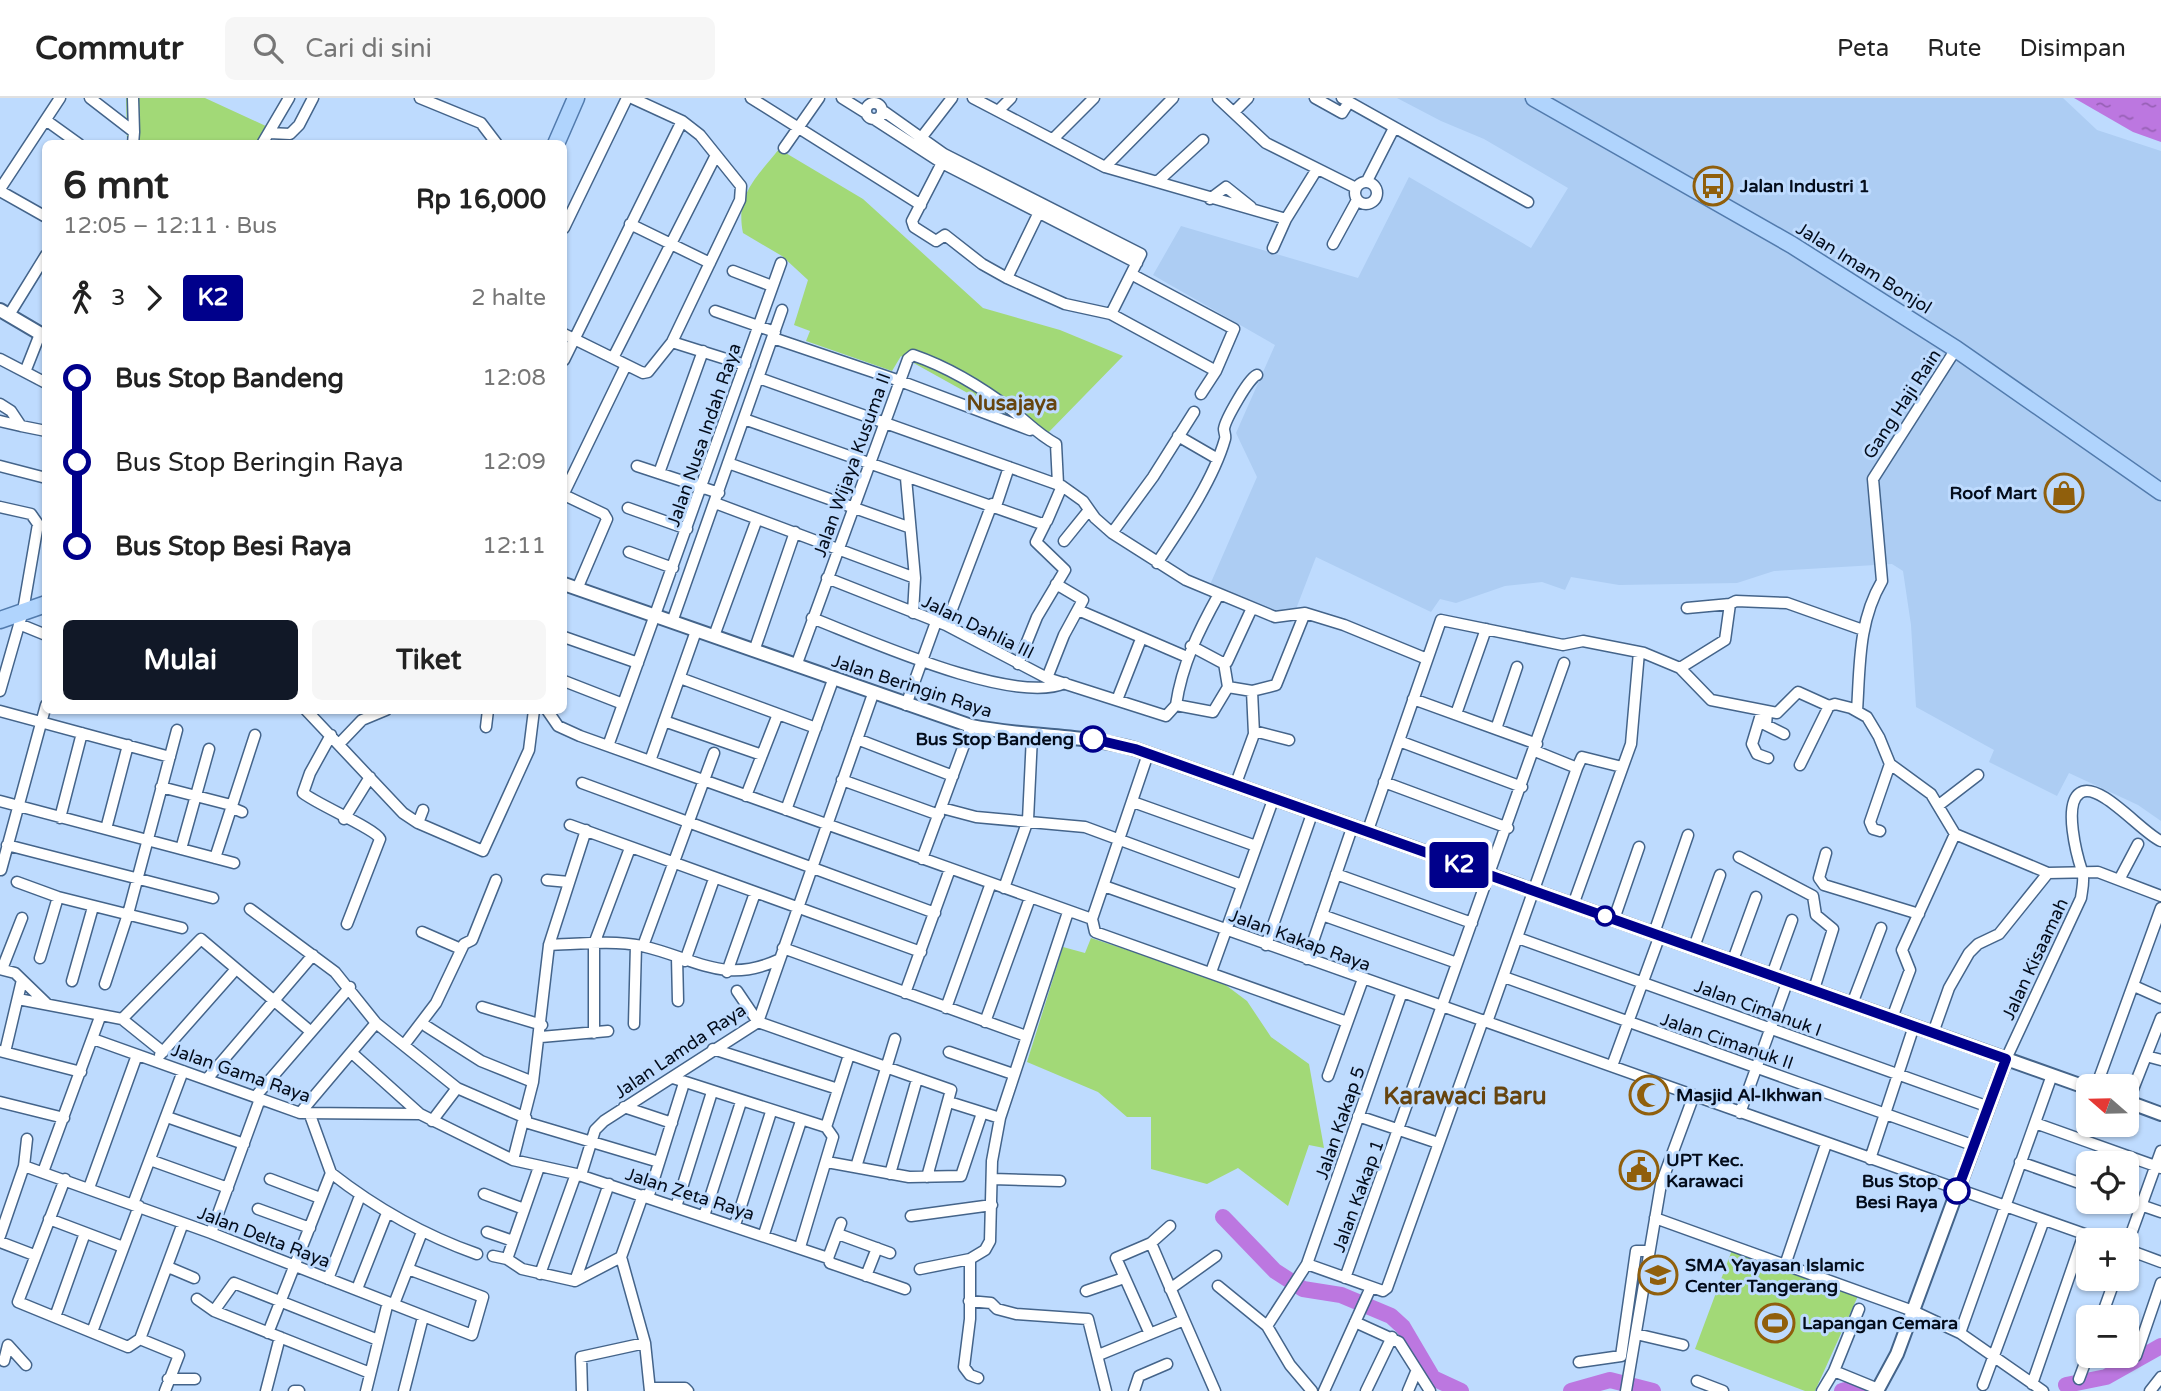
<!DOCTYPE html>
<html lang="id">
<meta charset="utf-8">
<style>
body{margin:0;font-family:"Varela Round",sans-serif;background:#f6f6f6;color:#222;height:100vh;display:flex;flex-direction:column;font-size:26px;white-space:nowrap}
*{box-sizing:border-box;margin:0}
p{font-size:23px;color:#767676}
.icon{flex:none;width:38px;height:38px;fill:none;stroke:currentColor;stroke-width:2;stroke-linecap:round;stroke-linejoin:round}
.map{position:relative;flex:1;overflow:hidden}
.drawer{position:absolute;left:42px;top:42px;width:525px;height:574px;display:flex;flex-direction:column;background:#fff;border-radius:10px;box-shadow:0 2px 5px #0004}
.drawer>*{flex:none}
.badge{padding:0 14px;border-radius:5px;font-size:24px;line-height:46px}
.needle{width:46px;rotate:290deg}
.controls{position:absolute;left:2076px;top:976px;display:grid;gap:14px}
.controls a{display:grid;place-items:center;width:63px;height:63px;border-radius:10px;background:#fff;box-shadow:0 2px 5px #0004;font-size:35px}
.map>.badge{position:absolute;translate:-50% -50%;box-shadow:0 0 0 4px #fff}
.legs{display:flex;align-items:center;gap:10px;height:77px;padding:0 21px;font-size:23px}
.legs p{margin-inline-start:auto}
.head{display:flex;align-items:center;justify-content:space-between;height:119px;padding:0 21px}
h1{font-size:38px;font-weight:800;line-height:52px}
.primary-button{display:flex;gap:14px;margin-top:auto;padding:14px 21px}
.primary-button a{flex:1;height:80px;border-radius:10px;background:#111827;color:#fff;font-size:28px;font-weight:800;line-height:80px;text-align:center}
.primary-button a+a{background:#f6f6f6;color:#222}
ul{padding:0 21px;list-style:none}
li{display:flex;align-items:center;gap:24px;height:84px;font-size:26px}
li i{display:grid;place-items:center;width:10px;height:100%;margin:0 9px;background:currentColor}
li i::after{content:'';width:18px;height:18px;margin:-9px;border:5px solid;border-radius:50%;background:#fff}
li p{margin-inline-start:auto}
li:first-child i{background:linear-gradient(#0000 50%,currentColor 0)}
li:last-child i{background:linear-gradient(currentColor 50%,#0000 0)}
header{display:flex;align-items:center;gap:42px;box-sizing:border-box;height:98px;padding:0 35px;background:#fff;border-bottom:2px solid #e0e0e0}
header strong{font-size:33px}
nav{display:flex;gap:38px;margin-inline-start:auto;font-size:24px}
.search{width:490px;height:63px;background:#f6f6f6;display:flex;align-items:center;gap:18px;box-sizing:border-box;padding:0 24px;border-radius:10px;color:#767676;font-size:26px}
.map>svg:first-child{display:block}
</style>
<header>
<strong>Commutr</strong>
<div class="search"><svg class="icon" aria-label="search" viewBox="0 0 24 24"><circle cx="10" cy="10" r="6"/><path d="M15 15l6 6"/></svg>Cari di sini</div>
<nav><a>Peta</a><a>Rute</a><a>Disimpan</a></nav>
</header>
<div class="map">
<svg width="2161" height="1293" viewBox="0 0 2161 1293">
<defs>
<pattern id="water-ripples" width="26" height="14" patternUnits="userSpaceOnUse" patternTransform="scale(1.75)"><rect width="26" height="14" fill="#bc77e0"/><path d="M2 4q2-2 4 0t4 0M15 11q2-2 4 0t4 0" fill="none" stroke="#9760b5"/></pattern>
</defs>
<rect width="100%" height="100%" fill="#bedbfe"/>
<path fill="#adcdf3" d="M1397,0H2063L2097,32L2161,53V723L2138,707L2069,675L2057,698L1989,664L1994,652L1916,609L1911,527L1903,473L1892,466L1774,473L1737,485L1619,487L1571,479L1565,492L1542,484L1505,488L1456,505L1440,501L1431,514L1316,459L1291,524L1209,489L1257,379L1236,335L1275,247L1153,177L1181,128L1358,180L1409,79L1531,150L1568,90L1484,41L1441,23Z"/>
<path fill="#a2d977" d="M126,0H205L268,29L256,45H127Z
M779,51L863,101L983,210L1060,232L1123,258L1045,338L901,258L892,273L806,243L810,233L794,227L808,182L782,158L743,135C735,97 757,79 779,51Z
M1091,840L1219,882L1247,903L1271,939L1309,966L1324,1050L1309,1047L1288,1108L1238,1070L1207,1086L1151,1071V1019H1127L1098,994L1027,964L1063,849L1085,855Z
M1732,1152L1858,1198L1815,1293H1805L1695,1251Z"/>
<path fill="url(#water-ripples)" d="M2074,0H2161V44L2133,34Z"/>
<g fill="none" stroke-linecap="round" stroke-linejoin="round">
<path stroke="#bc77e0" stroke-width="16" d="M1223,1119L1275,1173L1303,1191L1341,1197L1391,1218L1403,1229L1433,1280L1461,1293
M2066,1287L2106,1279L2161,1248
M1571,1293L1610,1282L1653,1293
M1842,1293L1853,1290L1858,1293"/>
<defs>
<path id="minor" d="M90,0L134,34L133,46
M133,0L134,34
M420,0L481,25L497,46
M751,0L921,107
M842,0L866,15
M973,0L1105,69L1173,0
M1218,0L1266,45L1356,90
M1315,0L1342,15L1349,4
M1342,0L1528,104
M866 13a8 8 0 1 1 16 0a8 8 0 1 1-16 0Z
M882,12L944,56L1141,156L1111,216
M998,13L1011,0
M1234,14L1248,0
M874,21L942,65L1137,165
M47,23L79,46
M269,35L290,36L299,27L313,0
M1053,41L1094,0
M918,44L952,0
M262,46L289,0
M784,50L819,0
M946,57L912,123L914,129L936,143L945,137L982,166L1007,180L1065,206L1111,216L1216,273
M1105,69L1286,121
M1367,83L1394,30
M1355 95a11 11 0 1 1 22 0a11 11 0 1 1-22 0Z
M1157,84L1203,42
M0,91L60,0
M0,93L46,119
M1210,101L1226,89L1251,109
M630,126L710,165
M564,130L627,0
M1333,146L1357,102
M1273,150L1286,121L1317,71
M733,173L772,188
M1131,176L1234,231L1216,273L1201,296
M1007,180L1041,110
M715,213L775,234
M9,217L46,157
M564,236L643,275L648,274L672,244L740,102L741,88L700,37L682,23L632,0
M773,240L900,283L1030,332
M672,244L745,267
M613,260L715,59
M0,261L25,274L40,236
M564,262L682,23
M25,274L46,285
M759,280L1062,388L1083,403L1095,420L1112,435L1186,482L1275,519L1305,515L1344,527L1427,561
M0,306L11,313L21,328L46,333
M744,321L1042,426L1047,423L1062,388
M0,323L21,328
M1178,338L1216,360
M728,365L908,429
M0,368L46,380
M637,368L719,395
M659,375L703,253
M906,380L915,480L913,515
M564,395L626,267
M564,397L604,416L607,421L577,491
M715,405L915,480
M996,408L1009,369
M0,409L31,416L38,426L23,513L0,593
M628,410L687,431
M1112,435L1153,379L1194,314
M1064,443L1089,412
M629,454L673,470
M1157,465C1181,429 1213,383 1225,341C1226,338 1224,334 1224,331C1225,322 1250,278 1257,277
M827,480L946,527L1047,580L1166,618L1176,607
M1219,496C1199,532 1182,566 1176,607L1213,614L1228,589L1224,565
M1687,510L1730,506
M1078,512L1187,559
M812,520C866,541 1013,608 1065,585
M672,524L782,212
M19,526L46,537
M946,527L992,406
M714,538L757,421
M564,539L638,565
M1191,548L1221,564H1227L1252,510
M754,553L795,434
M1018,566L1037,519L1065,472L1036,444L1045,426
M796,568L900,283L908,261L913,257C948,269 984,291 1013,313C1028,325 1039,337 1056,346L1058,386
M1680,570L1725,542L1730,506L1736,503L1787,505L1863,532
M680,580L816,630
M1047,580L1064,537L1083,502L1056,486
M564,583L623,606
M1228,589L1252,593L1276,587L1305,515
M1413,601L1537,646
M1117,602L1141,541
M906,607L936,524
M306,612L403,715L418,725L483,753L529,652L534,612
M547,612L558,628L580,638L1092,821
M0,613L170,659
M1762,613L1752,646L1757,656L1768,660
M1857,613C1860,568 1858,524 1882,483L1873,381L1956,251
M1767,614L1766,627L1784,636
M1456,616L1486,531
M664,623L762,657
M486,629L488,612
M1496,631L1517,569
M1254,633L1289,642
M331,637L310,675L303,695C318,707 376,731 380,741L347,826
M857,641L953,678
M1399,643L1522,689
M339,646L362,622L386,612
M608,648L781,165
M1148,656L1092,821L1095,834L1347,924
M650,663L696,533
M1800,667L1829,608L1835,606L1851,610L1867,619L1879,639L1890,666L1931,696L1955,736L2048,775L2098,774L2161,798
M1577,670L1582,659L1622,669
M842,682L939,717
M1384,684L1508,730
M582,685L935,815
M1235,688L1254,636L1252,593
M161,689L231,707
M746,698L778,616
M0,703L234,765
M1133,704L1256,748
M1939,707L1978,677
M230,709L242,714
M942,710L976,719L1085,729L1242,787
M786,712L833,582
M60,720L82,635
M344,721L370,679
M418,725L423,712
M570,727L921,854
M106,731L128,647
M1880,733L1873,731L1870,724L1890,666
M1367,735L1441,522L1563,547L1583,543L1644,555L1680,570L1711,602L1777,615L1798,594L1829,608
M7,747L213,800
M181,751L209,651
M1826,755L1819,780L1824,787L1919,816
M1739,759L1813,798L1816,817L1833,831L1814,891
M215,760L255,637
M922,761L971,628
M1,772L46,607
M1336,776L1472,825
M547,782L569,784
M2119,782L2138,746
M17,784L58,799L182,830
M1104,788L2104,1143
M1004,790L1028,722L1032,638
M1573,807L1631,646L1639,554
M250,811L335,874L376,925L457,990
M1322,817L1457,865
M1614,821L1639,749
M422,834L461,851
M1654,835L1688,737
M1518,840L1989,1009
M549,847C579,846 613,842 642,848C695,860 723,887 778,862
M1266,847L1312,716
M643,848L714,655
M1694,849L1720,777
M783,850L1026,938
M677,859L678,903
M40,860L58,799
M1307,861L1352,730
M1733,862L1756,799
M685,863L714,781
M0,871L15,875L46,905
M2,871L22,820
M727,874L755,795
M1211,874L1273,702
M1772,877L1792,822
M1504,879L1975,1048
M72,883L93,809
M105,886L128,816L177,632
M2134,888L2161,900
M737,893L758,924L951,992L927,1079
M905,895L950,771
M18,901L122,921L163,954
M1852,906L1881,830
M482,909L542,927
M946,910L991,785
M1892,920L1910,872L1902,852L1955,736
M122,921L201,841L310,933
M985,924L1030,800
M1487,924L1577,670L1535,653
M634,926L636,847
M426,928L481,963L533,984
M594,935V846L630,750
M1933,935L1949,890L1969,855L1978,846L1999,836L2048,775
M541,939L608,933
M93,941L300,1015L420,1016L513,1062L576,1076L828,1160
M404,947L436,905L464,846L472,842L496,782
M713,951L838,991
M0,953L81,974
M5,954L22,882
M949,954L1013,976
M352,955L420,1016
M160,957L236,871
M2146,958L2161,962
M2006,961L2081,800C2082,792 2085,780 2082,773C2077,758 2063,706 2080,695C2099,682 2143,736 2161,743
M1612,968L1660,837
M1328,978L1363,881
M673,980L826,1029
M207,981L313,857
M2096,989L2161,810
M255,999L350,889
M0,1004L64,1020
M949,1004L1000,1020
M2128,1004L2161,920
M624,1009L672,1025
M300,1015L376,925
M1740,1015L1788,882
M1358,1018L1438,1045
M167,1019L244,1046
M432,1023L457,990L526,1020
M525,1024L659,1064
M2035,1025L2161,1070
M1870,1061L1914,928
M150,1062L228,1090
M513,1062L533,984L549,847L586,732
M827,1064L909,1079L961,1078L982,1015
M2020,1064L2088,1088
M24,1068L211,1135L472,1237L483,1199L408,1171
M856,1069L895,941
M43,1074L100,919
M331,1075C377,1111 423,1137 477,1156
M890,1076L917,981
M581,1077L595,1032L604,1023L758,924L873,596
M65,1081L18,1204L128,1249L140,1241L183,1125
M270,1081L320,1100
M992,1081L1060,1083
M89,1090L137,957
M484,1096L524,1111
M648,1100L684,985
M2126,1102L2161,1114
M133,1106L183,973
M676,1109L712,994
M258,1111L310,1130
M704,1118L741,1004
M911,1118L992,1107
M1655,1120L1913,1213L1960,1235L2043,1293
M49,1121L123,1149
M841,1125L828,1160L830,1165L905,1191
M735,1127L771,1014
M487,1134L513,1143
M211,1135L260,1001
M764,1136L801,1023
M838,1136L890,1155
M0,1138L24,1068L27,1041
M0,1144L34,1157
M1151,1145L1184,1222
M800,1149L833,1039L826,1029L849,957
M2126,1150L2161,1053
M2126,1151L2161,1164
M493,1158L507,1161L522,1171L575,1183L621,1159L643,1097
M621,1159L645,1245L650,1293
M507,1161L539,1069
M1307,1166L1383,1193L1387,1190L1483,922
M1785,1167L1826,1046
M168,1169L194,1180
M920,1171L970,1161
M540,1176L576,1076
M866,1178L877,1150
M1345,1180L1564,565
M328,1181L360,1098
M575,1183L609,1086
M1218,1188L1267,1228L1290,1267L1312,1293
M357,1191L387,1115
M1170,1191L1216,1158
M1086,1193L1124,1180
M197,1201L214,1213L370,1275
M969,1203L991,1205L997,1211L1016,1216L1088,1221L1106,1293
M394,1206L422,1134
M214,1213L234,1185L378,1242
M55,1219L85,1135
M2101,1220L2115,1181
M1355,1224L1399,1244L1430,1293
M1267,1228L1307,1166L1402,894
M92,1234L139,1108
M268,1235L331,1075L310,1017
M1960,1235L2052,977
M1150,1236L1116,1160L1151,1145L1170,1128
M1636,1236L1683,1247
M140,1241L179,1257L165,1293
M1101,1256L1184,1222L1215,1293
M2136,1258L2161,1185
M4,1263L8,1247L26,1267
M1579,1264L1621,1258L1636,1153H1647
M1834,1273L1878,1291
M978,1280L970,1277L964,1269L970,1221V1161L985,1152L990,1143L992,1063L1000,1020L1068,814
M168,1281H195
M2079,1281L2088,1257
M1697,1283L1723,1293
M2032,1286L2084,1136
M1983,1287L2044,1122
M650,1290H685L688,1293
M266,1293L280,1239
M294,1293H299
M366,1293L388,1204
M404,1293L423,1219
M582,1293L581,1259L645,1245
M1134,1293L1139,1278L1167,1266
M1324,1293L1371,1189
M1366,1293L1392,1239
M1408,1293L1416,1274
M1626,1293L1661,1086L1694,997
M1822,1293L1834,1273L1859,1211
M2150,1293L2161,1279"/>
<path id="tertiary" d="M0,212L46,239
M564,486L971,628C1025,639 1081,636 1135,651L2088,990
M2126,1003L2161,1016
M1877,1293L1897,1256L2006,961"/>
<path id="primary" d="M1534,0L1792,147L1956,251L2161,394
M556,46L576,0
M0,522L46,506"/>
</defs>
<use href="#minor" stroke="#44648a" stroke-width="13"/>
<use href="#tertiary" stroke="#44648a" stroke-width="16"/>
<use href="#primary" stroke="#527bad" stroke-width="19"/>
<use href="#minor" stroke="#fff" stroke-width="10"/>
<use href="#tertiary" stroke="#fff" stroke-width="12"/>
<use href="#primary" stroke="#b0d4fd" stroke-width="16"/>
</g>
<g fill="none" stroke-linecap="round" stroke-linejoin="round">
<defs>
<path id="line-1" d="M1093,641L1135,651L2006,961L1957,1093"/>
</defs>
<use href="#line-1" stroke="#fff" stroke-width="16"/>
<use href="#line-1" stroke="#00008b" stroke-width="10"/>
</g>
<defs>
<symbol id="bus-ring" viewBox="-11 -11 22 22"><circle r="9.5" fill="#bedbfe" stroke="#905f0c" stroke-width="1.5"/><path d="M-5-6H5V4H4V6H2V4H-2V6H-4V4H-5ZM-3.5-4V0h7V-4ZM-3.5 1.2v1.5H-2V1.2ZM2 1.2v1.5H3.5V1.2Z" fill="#905f0c"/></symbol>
<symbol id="shop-ring" viewBox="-11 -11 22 22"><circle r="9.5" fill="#bedbfe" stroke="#905f0c" stroke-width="1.5"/><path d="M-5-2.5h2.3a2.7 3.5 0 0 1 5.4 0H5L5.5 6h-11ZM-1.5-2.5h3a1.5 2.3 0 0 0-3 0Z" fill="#905f0c"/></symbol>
<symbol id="mosque-ring" viewBox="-11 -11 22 22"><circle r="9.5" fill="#bedbfe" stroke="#905f0c" stroke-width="1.5"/><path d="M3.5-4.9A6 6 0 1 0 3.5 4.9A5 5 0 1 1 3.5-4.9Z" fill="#905f0c"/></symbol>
<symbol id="civic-ring" viewBox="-11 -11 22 22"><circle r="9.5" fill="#bedbfe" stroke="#905f0c" stroke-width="1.5"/><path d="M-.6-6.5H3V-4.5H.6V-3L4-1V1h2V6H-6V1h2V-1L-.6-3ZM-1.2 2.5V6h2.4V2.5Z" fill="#905f0c"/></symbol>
<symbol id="school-ring" viewBox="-11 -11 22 22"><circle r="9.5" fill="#bedbfe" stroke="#905f0c" stroke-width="1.5"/><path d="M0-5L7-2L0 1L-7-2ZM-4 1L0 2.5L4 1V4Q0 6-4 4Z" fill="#905f0c"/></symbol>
<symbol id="stadium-ring" viewBox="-11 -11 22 22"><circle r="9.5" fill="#bedbfe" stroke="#905f0c" stroke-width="1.5"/><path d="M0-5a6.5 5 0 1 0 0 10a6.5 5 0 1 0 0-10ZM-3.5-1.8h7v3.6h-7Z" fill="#905f0c"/></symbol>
</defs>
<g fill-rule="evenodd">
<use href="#bus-ring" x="1691" y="66" width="44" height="44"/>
<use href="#shop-ring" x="2042" y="373" width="44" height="44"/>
<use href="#mosque-ring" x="1627" y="975" width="44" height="44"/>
<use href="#civic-ring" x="1617" y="1050" width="44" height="44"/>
<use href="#school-ring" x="1636" y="1155" width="44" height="44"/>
<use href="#stadium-ring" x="1753" y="1203" width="44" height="44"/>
</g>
<g fill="#fff" stroke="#00008b" stroke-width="3.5">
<circle cx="1093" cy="641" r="12"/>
<circle cx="1605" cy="818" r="9"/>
<circle cx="1957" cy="1093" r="12"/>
</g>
<g text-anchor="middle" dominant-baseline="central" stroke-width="6" stroke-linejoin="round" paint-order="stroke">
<g font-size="18" font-weight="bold" fill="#030c1b" stroke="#bedbfe" text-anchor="start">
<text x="1740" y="88">Jalan Industri 1</text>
<text x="2037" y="395" text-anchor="end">Roof Mart</text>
<text x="1676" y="997">Masjid Al-Ikhwan</text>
<text x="1666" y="1062">UPT Kec.<tspan x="1666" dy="21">Karawaci</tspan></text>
<text x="1685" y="1167">SMA Yayasan Islamic<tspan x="1685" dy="21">Center Tangerang</tspan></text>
<text x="1802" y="1225">Lapangan Cemara</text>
</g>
<g font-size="18" fill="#030c1b" stroke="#bedbfe">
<text transform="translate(1864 170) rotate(32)">Jalan Imam Bonjol</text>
<text transform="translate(1902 306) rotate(-57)">Gang Haji Rain</text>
<text transform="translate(704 337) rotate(-71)">Jalan Nusa Indah Raya</text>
<text transform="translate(852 367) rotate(-70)">Jalan Wijaya Kusuma II</text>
<text transform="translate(978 529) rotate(26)">Jalan Dahlia III</text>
<text transform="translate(912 588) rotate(18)">Jalan Beringin Raya</text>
<text transform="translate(1300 842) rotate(20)">Jalan Kakap Raya</text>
<text transform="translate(2035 861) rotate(-65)">Jalan Kisaamah</text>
<text transform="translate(1758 910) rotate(20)">Jalan Cimanuk I</text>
<text transform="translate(1727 943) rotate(19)">Jalan Cimanuk II</text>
<text transform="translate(680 953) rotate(-34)">Jalan Lamda Raya</text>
<text transform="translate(241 975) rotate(19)">Jalan Gama Raya</text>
<text transform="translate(1340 1025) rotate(-71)">Jalan Kakap 5</text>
<text transform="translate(690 1096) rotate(18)">Jalan Zeta Raya</text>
<text transform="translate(1358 1098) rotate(-70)">Jalan Kakap 1</text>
<text transform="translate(264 1139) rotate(21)">Jalan Delta Raya</text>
</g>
<g font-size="18" font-weight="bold" fill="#030c1b" stroke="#bedbfe" text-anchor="end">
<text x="1074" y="641">Bus Stop Bandeng</text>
<text x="1938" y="1083">Bus Stop<tspan x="1938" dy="21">Besi Raya</tspan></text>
</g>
<g font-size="21" font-weight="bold" fill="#66440f" stroke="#bedbfe">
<text x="1012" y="305">Nusajaya</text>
</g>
<g font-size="24" font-weight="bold" fill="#66440f" stroke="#bedbfe">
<text x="1465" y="998">Karawaci Baru</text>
</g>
</g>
</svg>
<div class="controls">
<a><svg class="needle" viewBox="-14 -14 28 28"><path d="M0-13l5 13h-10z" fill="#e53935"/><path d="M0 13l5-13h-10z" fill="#767676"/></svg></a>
<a><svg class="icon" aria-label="locate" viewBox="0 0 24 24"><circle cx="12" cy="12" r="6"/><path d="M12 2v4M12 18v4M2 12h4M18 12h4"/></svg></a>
<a>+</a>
<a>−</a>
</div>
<b class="badge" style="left:1459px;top:767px;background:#00008b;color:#fff">K2</b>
<section class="drawer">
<div class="head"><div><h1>6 mnt</h1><p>12:05 – 12:11 · Bus</p></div><b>Rp 16,000</b></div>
<div class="legs"><svg class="icon" aria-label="walk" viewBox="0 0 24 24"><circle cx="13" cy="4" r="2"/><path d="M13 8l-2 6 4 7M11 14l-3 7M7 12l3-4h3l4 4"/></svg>3<svg class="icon" aria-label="forward" viewBox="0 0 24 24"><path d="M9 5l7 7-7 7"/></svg><b class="badge" style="background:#00008b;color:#fff">K2</b><p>2 halte</p></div>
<ul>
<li><i style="color:#00008b"></i><b>Bus Stop Bandeng</b><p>12:08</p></li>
<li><i style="color:#00008b"></i><span>Bus Stop Beringin Raya</span><p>12:09</p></li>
<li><i style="color:#00008b"></i><b>Bus Stop Besi Raya</b><p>12:11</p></li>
</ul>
<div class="primary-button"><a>Mulai</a><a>Tiket</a></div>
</section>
</div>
